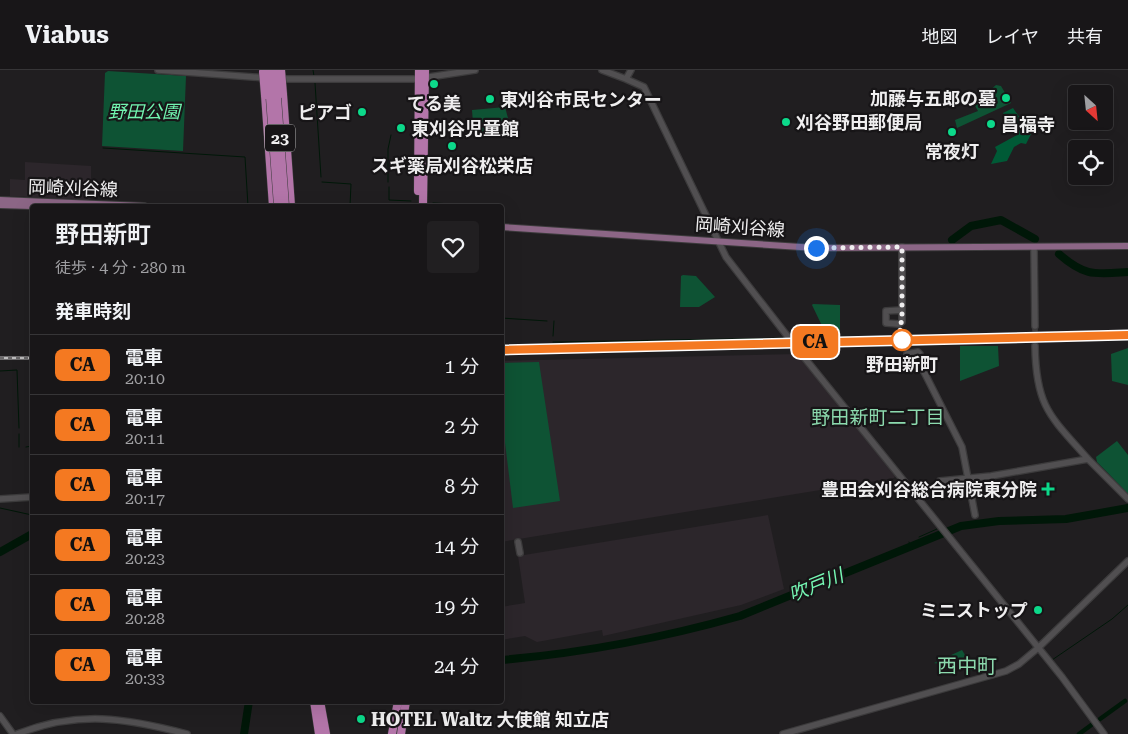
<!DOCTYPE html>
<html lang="ja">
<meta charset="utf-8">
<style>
body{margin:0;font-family:"Roboto Serif","Noto Sans JP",serif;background:#211f21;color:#f1f3f6;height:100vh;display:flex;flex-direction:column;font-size:19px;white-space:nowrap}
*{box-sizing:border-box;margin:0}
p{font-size:16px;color:#9f9fa2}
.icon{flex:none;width:28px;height:28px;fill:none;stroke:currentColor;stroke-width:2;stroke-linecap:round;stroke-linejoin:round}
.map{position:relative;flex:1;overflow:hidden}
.sheet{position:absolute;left:30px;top:134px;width:474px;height:500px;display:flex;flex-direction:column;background:#181618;border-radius:5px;box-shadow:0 5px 20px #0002,0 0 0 1px #363537}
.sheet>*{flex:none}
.badge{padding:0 10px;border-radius:8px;font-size:18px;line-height:32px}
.needle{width:32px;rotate:153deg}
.controls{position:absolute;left:1068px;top:15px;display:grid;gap:10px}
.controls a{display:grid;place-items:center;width:45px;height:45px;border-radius:5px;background:#181618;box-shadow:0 5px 20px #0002,0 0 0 1px #363537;font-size:25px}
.you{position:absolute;width:25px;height:25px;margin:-12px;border:4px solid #fff;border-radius:50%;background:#1a73e8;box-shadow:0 0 0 8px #1a73e833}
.map>.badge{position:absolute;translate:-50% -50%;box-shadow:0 0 0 2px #fff}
h2{padding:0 25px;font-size:19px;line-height:45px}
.round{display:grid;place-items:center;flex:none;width:52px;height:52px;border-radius:5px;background:#211f21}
.overview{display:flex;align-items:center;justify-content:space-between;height:85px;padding:0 25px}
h1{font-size:24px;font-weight:600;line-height:38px}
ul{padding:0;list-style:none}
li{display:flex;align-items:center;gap:15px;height:60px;padding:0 25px;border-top:1px solid #363537}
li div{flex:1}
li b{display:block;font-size:19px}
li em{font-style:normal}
li .badge{min-width:55px;font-weight:700;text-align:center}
header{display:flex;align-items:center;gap:30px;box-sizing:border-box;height:70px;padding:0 25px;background:#181618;border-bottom:1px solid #363537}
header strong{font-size:24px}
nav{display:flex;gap:28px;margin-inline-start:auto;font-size:18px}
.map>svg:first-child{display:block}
</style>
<header>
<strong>Viabus</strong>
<nav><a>地図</a><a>レイヤ</a><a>共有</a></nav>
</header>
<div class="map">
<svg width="1128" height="664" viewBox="0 0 1128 664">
<rect width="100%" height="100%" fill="#201e20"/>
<path fill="#2c262b" d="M25,92L91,96V128L88,130L10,126V109L25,110Z
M799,284L896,405L894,408L501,472V442L505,437L501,397V291Z
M768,445L784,519L741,535L603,566L602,560L537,572L525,566L501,570V537L525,533L518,486Z"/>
<path fill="#0e5334" d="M108,1L186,6L183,81L102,76L105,3Z
M996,15L1001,16L1011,33L957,58L955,50L978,41L974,34Z
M505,37L512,63L474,67L472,40Z
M683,205L696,206L715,227L699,237H680L681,206Z
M813,234L840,235V262H825L812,235Z
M960,276H998L999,296L960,311Z
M1128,278V315L1112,311L1111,284Z
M539,292L560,431L513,438L501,340V293Z
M1117,371L1128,385V424L1107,402L1127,385L1107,402L1097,392L1096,387Z
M962,580L975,601L934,593Z"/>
<path fill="#005a36" d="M1013,38L1031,64L1026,74L1021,73L1014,77L1007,91L991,94L997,81L995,77L1017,65L1003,43Z"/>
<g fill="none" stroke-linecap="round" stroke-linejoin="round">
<path stroke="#001708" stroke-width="1" d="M313,0L314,6
M315,13L321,107
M103,78L245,87L248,136
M322,112L351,114L350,136
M388,112V79L391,65
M389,117V130L411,131
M433,133L474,135
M480,135V136
M501,248L547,251
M553,266L554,251
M793,268H834
M553,272L787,268
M737,276L740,278L793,277
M0,301L17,300L19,358
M19,364V377
M26,377L32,376
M0,438L32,445
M919,467L937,459
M909,472L911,477
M1052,590L1112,549L1128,535"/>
<path stroke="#001708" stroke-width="4.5" d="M1100,649L1125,631
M1079,664L1094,653"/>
<path stroke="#001708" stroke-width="8" d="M952,170L971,156L1001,150L1035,169
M1059,184C1085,207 1095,204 1128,202
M0,482L32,464
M501,590C583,583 662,568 740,546L961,456L999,451L1066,449L1128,438
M244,664L249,631"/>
<path stroke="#3f3d3f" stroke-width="5.5" stroke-dasharray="5.5 3" stroke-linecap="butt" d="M1035,256V276"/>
<path stroke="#3f3d3f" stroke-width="8" stroke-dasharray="8 4" stroke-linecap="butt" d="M418,135V136"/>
<defs>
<path id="secondary" d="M158,0L266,8
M602,0L626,9
M631,0L626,9L644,17L726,187L799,281L1062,607L1104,664
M278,9H416L475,0
M902,177C902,202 902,227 902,252L899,254L886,253V241L902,240
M1034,178L1035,256
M1035,276C1036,337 1050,346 1088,389
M920,294H909L907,284L918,282L920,284V294L962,377L975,445
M940,411L991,406L1088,389L1128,429
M0,429L32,427
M518,472L520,483
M0,646L13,664
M17,664C79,640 126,648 187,664
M783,664L1006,601L1019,594L1038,578L1128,491"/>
<path id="primary" d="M0,130L144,136
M0,135L32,136
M501,157L816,178L1128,176"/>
<path id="highway" d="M283,24L291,136
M265,25L273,136
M418,121L419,0
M423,135L425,0
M314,631L319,664
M320,631L326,664
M392,664L398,631
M401,664L406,631"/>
</defs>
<use href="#secondary" stroke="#3c3b3c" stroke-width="8"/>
<use href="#primary" stroke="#3c3b3c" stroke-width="8"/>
<use href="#highway" stroke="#3c3b3c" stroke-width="9"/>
<use href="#secondary" stroke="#514f51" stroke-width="5.5"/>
<use href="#primary" stroke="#8c6686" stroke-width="6"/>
<use href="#highway" stroke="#b375a9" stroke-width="8"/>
<defs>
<path id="rail" d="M501,280L1128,265
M0,288H32"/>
</defs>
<use href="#rail" stroke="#bdbcbd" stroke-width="3"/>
<use href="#rail" stroke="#171517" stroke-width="1" stroke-dasharray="4" stroke-linecap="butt"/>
<defs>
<path id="highway-bridge" d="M268,0L278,136
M275,0L285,136
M281,0L283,24
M263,2L265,25"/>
</defs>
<use href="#highway-bridge" stroke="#3c3b3c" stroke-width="9" stroke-linecap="butt"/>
<use href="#highway-bridge" stroke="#b375a9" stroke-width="8"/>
</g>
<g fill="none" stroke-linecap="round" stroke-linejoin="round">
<defs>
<path id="line" d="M501,280L1128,265"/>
</defs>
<use href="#line" stroke="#fff" stroke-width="11"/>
<use href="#line" stroke="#f47921" stroke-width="8"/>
<path stroke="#efeeef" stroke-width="5" stroke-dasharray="0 9" d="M816,178L902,177V252L899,254L902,270"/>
</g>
<g fill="#0cd98a" stroke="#171517" stroke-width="2">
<circle cx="434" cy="14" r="5"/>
<circle cx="1006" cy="28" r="5"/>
<circle cx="490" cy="29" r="5"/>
<circle cx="362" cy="42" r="5"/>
<circle cx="786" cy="52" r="5"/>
<circle cx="991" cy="54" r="5"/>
<circle cx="401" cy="58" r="5"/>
<circle cx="952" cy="62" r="5"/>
<circle cx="452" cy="76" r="5"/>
<path d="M1045.5 411.5h5v5h5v5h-5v5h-5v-5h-5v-5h5z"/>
<circle cx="1038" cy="540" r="5"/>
<circle cx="361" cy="649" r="5"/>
</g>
<circle fill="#fff" stroke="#f47921" stroke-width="2.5" cx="902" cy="270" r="10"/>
<g text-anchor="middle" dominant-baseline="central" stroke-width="4.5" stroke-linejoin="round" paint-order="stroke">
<rect fill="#171517" stroke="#aeadae" stroke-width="1" x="265" y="54.5" width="30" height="27" rx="4"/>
<g font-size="16" font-weight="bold" fill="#efeeef">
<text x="280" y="68">23</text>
</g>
<g font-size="18" font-weight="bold" fill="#efeeef" stroke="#171517" text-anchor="start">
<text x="996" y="28" text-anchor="end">加藤与五郎の墓</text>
<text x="500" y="29">東刈谷市民センター</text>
<text x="434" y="33" text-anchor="middle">てる美</text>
<text x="352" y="42" text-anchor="end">ピアゴ</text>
<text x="796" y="52">刈谷野田郵便局</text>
<text x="1001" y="54">昌福寺</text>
<text x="411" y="58">東刈谷児童館</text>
<text x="952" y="81" text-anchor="middle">常夜灯</text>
<text x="452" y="95" text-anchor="middle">スギ薬局刈谷松栄店</text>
<text x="1037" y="419" text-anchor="end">豊田会刈谷総合病院東分院</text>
<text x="1028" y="540" text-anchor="end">ミニストップ</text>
<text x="371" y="649">HOTEL Waltz 大使館 知立店</text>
</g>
<g font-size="18" font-style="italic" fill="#71f3af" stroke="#171517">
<text x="144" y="41">野田公園</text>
</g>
<g font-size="18" fill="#efeeef" stroke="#171517">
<text transform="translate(73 118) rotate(2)">岡崎刈谷線</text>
<text transform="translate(740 157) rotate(4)">岡崎刈谷線</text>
</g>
<g font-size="18" font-weight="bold" fill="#efeeef" stroke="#171517">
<text x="902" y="294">野田新町</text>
</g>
<g font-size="19" fill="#8cdaae" stroke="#171517">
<text x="878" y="347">野田新町二丁目</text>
</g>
<g font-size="19" font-style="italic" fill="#76f8b4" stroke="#171517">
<text transform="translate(816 515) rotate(-22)">吹戸川</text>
</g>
<g font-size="20" fill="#8cdaae" stroke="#171517">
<text x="967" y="596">西中町</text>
</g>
</g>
</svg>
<div class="controls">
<a><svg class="needle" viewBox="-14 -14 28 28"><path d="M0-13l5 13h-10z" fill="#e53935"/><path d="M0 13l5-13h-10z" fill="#9f9fa2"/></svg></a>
<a><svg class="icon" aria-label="locate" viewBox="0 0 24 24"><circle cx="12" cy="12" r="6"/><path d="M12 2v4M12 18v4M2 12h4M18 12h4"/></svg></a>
</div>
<div class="you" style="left:816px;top:178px"></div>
<b class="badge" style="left:815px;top:272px;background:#f47921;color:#111">CA</b>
<section class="sheet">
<div class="overview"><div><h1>野田新町</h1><p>徒歩 · 4 分 · 280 m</p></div><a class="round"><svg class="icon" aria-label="heart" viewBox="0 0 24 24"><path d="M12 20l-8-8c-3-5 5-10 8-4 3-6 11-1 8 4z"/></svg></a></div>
<h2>発車時刻</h2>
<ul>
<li><span class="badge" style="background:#f47921;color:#111">CA</span><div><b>電車</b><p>20:10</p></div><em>1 分</em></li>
<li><span class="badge" style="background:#f47921;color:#111">CA</span><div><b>電車</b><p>20:11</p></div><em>2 分</em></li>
<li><span class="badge" style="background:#f47921;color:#111">CA</span><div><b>電車</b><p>20:17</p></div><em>8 分</em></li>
<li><span class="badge" style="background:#f47921;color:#111">CA</span><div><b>電車</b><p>20:23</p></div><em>14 分</em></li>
<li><span class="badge" style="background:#f47921;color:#111">CA</span><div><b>電車</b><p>20:28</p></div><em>19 分</em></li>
<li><span class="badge" style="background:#f47921;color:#111">CA</span><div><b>電車</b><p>20:33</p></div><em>24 分</em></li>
</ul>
</section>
</div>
